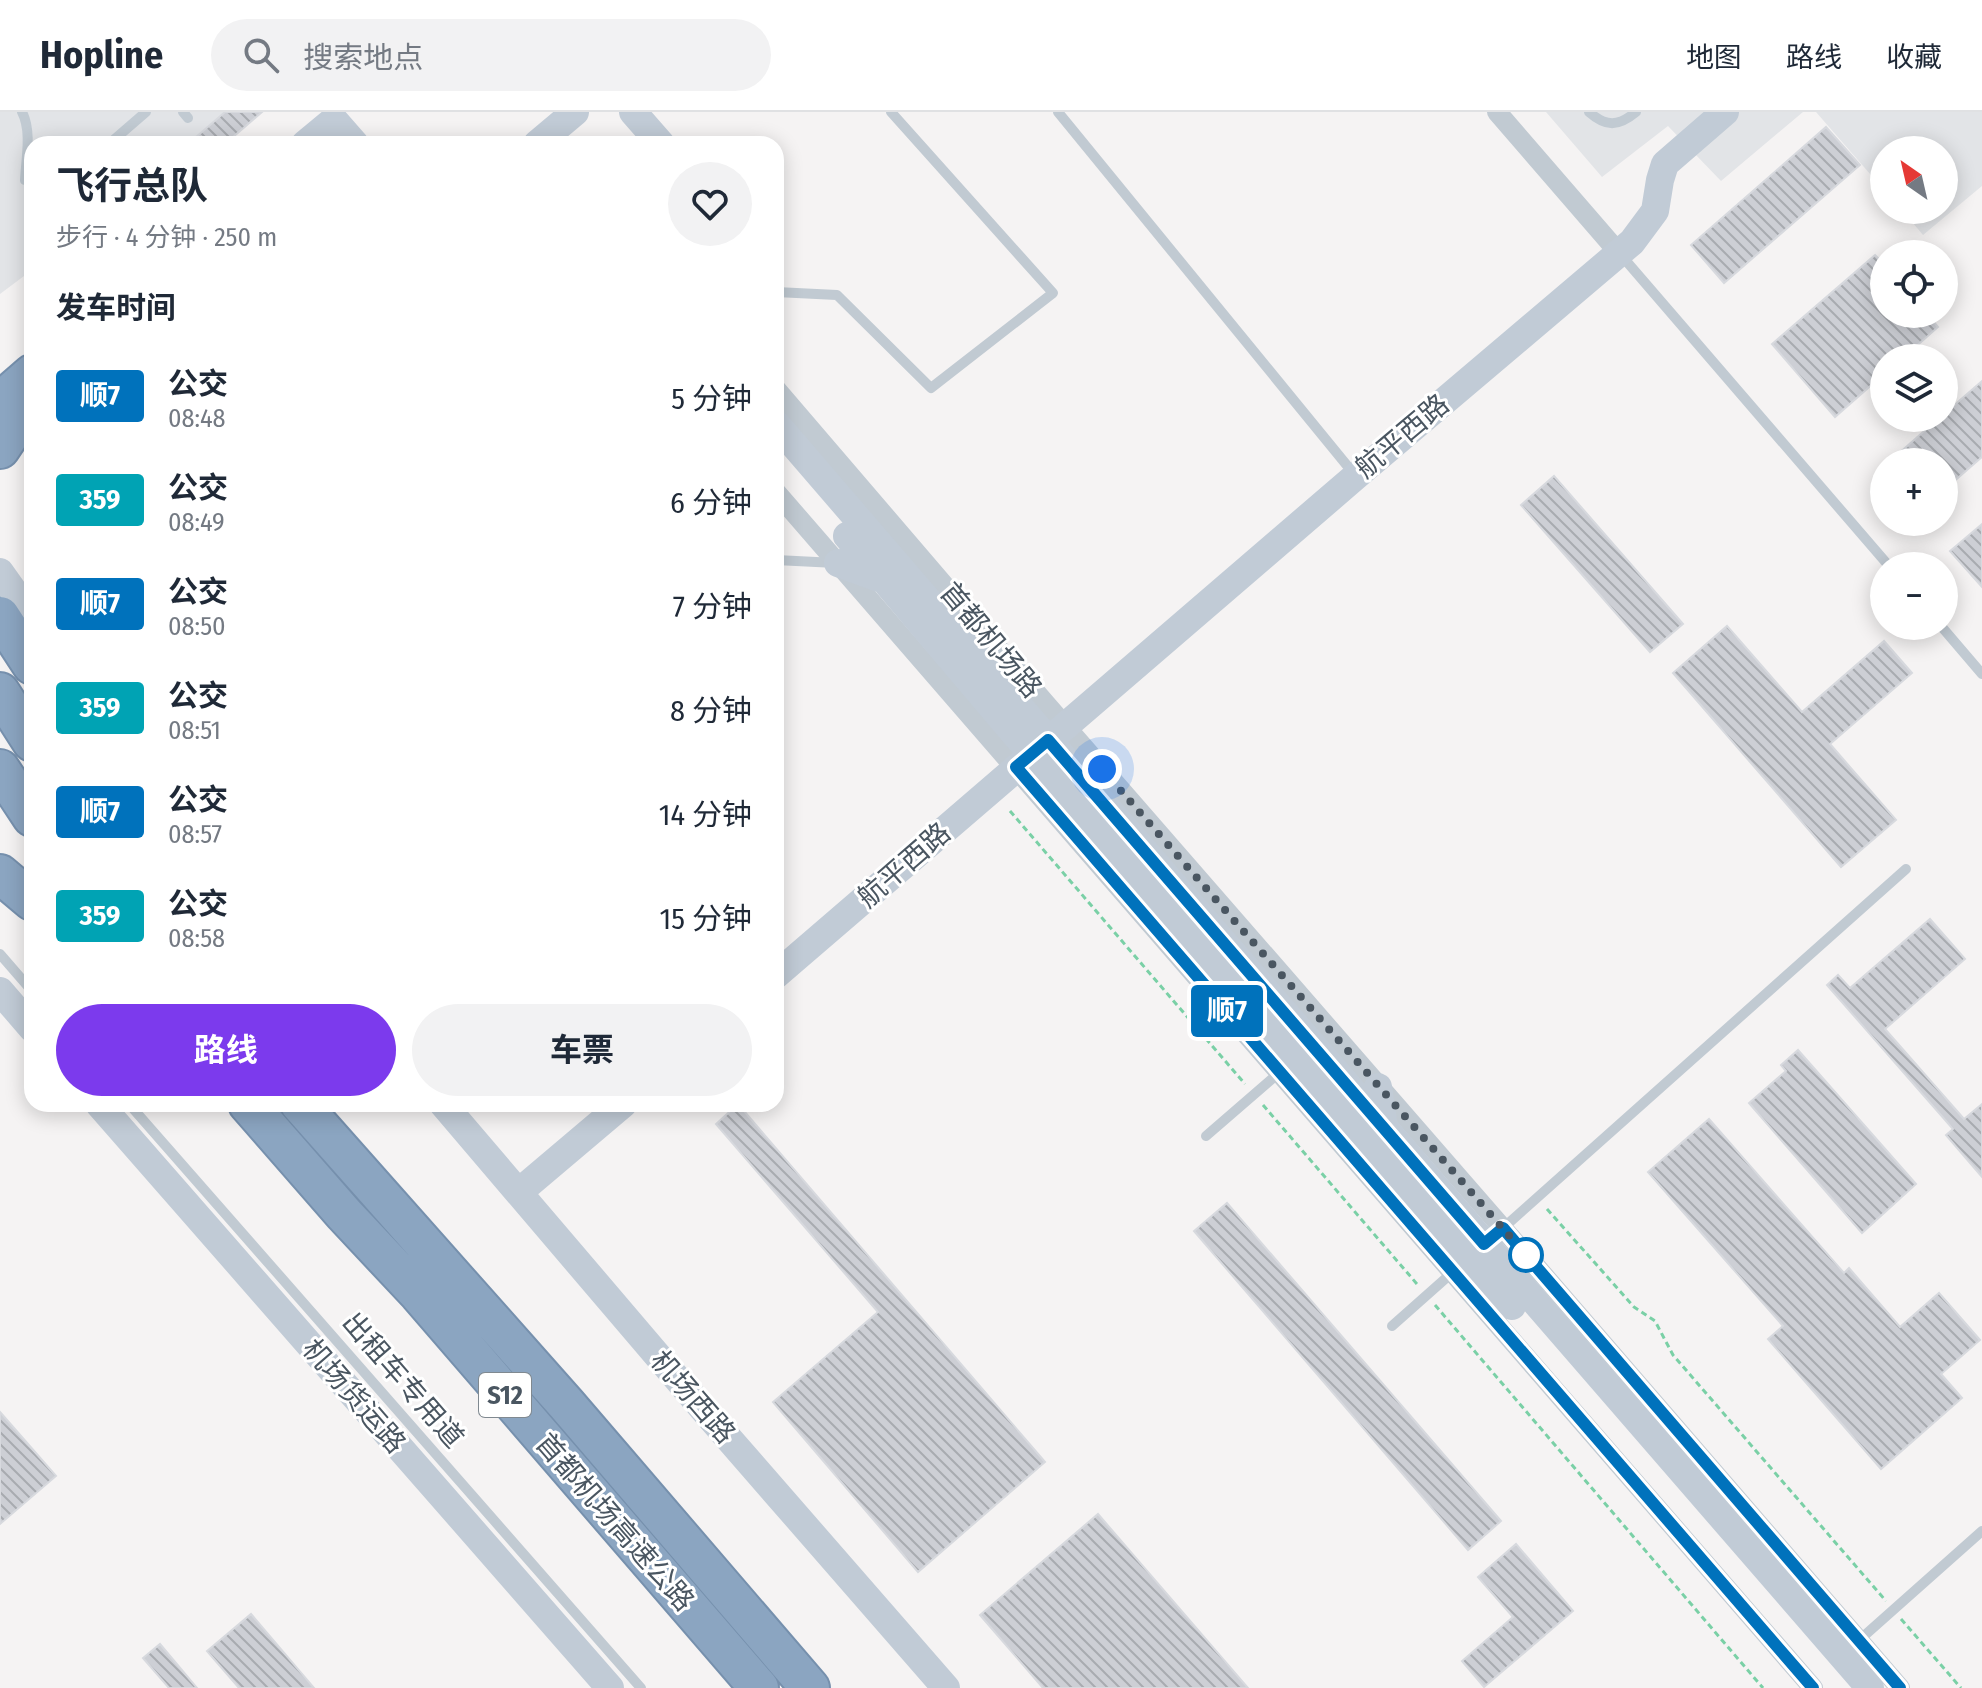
<!DOCTYPE html>
<html lang="zh">
<meta charset="utf-8">
<style>
body{margin:0;font-family:"Fira Sans Condensed","Noto Sans SC",sans-serif;background:#f2f2f3;color:#1f2937;height:100vh;display:flex;flex-direction:column;font-size:30px;white-space:nowrap}
*{box-sizing:border-box;margin:0}
p{font-size:26px;color:#747a83}
.icon{flex:none;width:44px;height:44px;fill:none;stroke:currentColor;stroke-width:2;stroke-linecap:round;stroke-linejoin:round}
.map{position:relative;flex:1;overflow:hidden}
.details{position:absolute;left:24px;top:24px;width:760px;height:976px;display:flex;flex-direction:column;background:#fff;border-radius:24px;box-shadow:0 4px 20px #0003}
.details>*{flex:none}
.badge{padding:0 16px;border-radius:6px;font-size:28px;line-height:52px}
.needle{width:52px;rotate:326deg}
.fabs{position:absolute;left:1870px;top:24px;display:grid;gap:16px}
.fabs a{display:grid;place-items:center;width:88px;height:88px;border-radius:50%;background:#fff;box-shadow:0 4px 20px #0003;font-size:40px}
.you{position:absolute;width:40px;height:40px;margin:-20px;border:6px solid #fff;border-radius:50%;background:#1a73e8;box-shadow:0 0 0 12px #1a73e833}
.map>.badge{position:absolute;translate:-50% -50%;box-shadow:0 0 0 4px #fff}
h2{padding:0 32px;font-size:30px;line-height:72px}
.round{display:grid;place-items:center;flex:none;width:84px;height:84px;border-radius:42px;background:#f2f2f3}
.summary{display:flex;align-items:center;justify-content:space-between;height:136px;padding:0 32px}
h1{font-size:38px;font-weight:700;line-height:60px}
.cta{display:flex;gap:16px;margin-top:auto;padding:16px 32px}
.cta a{flex:1;height:92px;border-radius:48px;background:#7c3aed;color:#fff;font-size:32px;font-weight:700;line-height:92px;text-align:center}
.cta a+a{background:#f2f2f3;color:#1f2937}
ul{padding:0;list-style:none}
li{display:flex;align-items:center;gap:24px;height:104px;padding:0 32px}
li div{flex:1}
li b{display:block;font-size:30px}
li em{font-style:normal}
li .badge{min-width:88px;font-weight:700;text-align:center}
header{display:flex;align-items:center;gap:48px;box-sizing:border-box;height:112px;padding:0 40px;background:#fff;border-bottom:2px solid #e0e1e3}
header strong{font-size:38px}
nav{display:flex;gap:44px;margin-inline-start:auto;font-size:28px}
.search{width:560px;height:72px;background:#f2f2f3;display:flex;align-items:center;gap:20px;box-sizing:border-box;padding:0 28px;border-radius:44px;color:#747a83;font-size:30px}
.map>svg:first-child{display:block}
</style>
<header>
<strong>Hopline</strong>
<div class="search"><svg class="icon" aria-label="search" viewBox="0 0 24 24"><circle cx="10" cy="10" r="6"/><path d="M15 15l6 6"/></svg>搜索地点</div>
<nav><a>地图</a><a>路线</a><a>收藏</a></nav>
</header>
<div class="map">
<svg width="1982" height="1576" viewBox="0 0 1982 1576">
<defs>
<pattern id="building-back-hatch" width="6" height="6" patternUnits="userSpaceOnUse" patternTransform="scale(2)"><rect width="6" height="6" fill="#cdcfd5"/><path d="M-1 5l2 2M0 0l6 6M5-1l2 2" fill="none" stroke="#a8abb0"/></pattern>
</defs>
<rect width="100%" height="100%" fill="#f5f3f3"/>
<path fill="#e2e4e7" d="M0,0H225L188,32H32V158L0,182Z
M1546,0H1803L1721,69L1668,14L1602,65Z
M1816,0H1982V74L1923,123L1902,98H1944V38H1884V78Z"/>
<path fill="url(#building-back-hatch)" stroke="#d7d9de" stroke-width="2" d="M225,0H262L225,32H188Z
M1826,15L1860,53L1724,171L1691,133Z
M1875,143L1884,152V202H1927L1938,215L1903,246H1884V262L1835,305L1772,232Z
M1982,269V345L1944,378V350H1889L1939,306H1944V302Z
M1554,364L1683,512L1650,540L1521,393Z
M1982,412V475L1950,439Z
M1727,514L1802,600L1884,529L1912,561L1830,632L1896,708L1841,755L1673,561Z
M1930,807L1965,847L1885,917L1964,1007L1982,992V1065L1946,1023L1953,1017L1827,873L1838,863L1850,876Z
M1798,938L1916,1072L1862,1121L1749,991L1786,959L1781,953Z
M738,992L1045,1350L918,1460L773,1290L878,1200L716,1012Z
M1709,1007L1844,1161L1849,1156L1900,1215L1939,1181L1980,1228L1941,1262L1962,1286L1881,1357L1768,1227L1783,1214L1648,1060Z
M1227,1091L1501,1409L1468,1438L1194,1119Z
M0,1300L56,1364L0,1412Z
M1098,1402L1248,1576H1043L980,1503Z
M1516,1432L1573,1499L1484,1575L1462,1549L1513,1505L1478,1465Z
M251,1502L314,1576H239L207,1539Z
M160,1532L197,1576H169L143,1546Z"/>
<g fill="none" stroke-linecap="round" stroke-linejoin="round">
<defs>
<path id="highway" d="M0,290L32,262
M0,337L18,310L32,296
M0,504L32,553
M0,580L32,630
M0,657L32,705
M0,762L32,789
M248,992L344,1102L419,1182L759,1576
M300,992L567,1293L810,1576"/>
</defs>
<use href="#highway" stroke="#7690ad" stroke-width="42"/>
<path stroke="#7ad0a6" stroke-width="3" stroke-dasharray="6 4" stroke-linecap="butt" d="M1010,699L1245,972
M1263,993L1417,1172
M1547,1097L1634,1195L1655,1209L1673,1243L1886,1489
M1435,1193L1763,1576
M1901,1507L1961,1576"/>
<path stroke="#c1cad2" stroke-width="10" d="M22,0C32,19 26,47 25,68L32,70
M183,0L188,6
M1058,0L1354,362
M1589,0C1606,15 1618,15 1636,0
M109,32L146,0
M1621,143L1889,454
M776,180L837,183L931,276L1053,181L891,0
M776,448L836,451
M1941,514L1982,562
M0,842L32,879
M129,992L641,1576
M1206,1024L1280,960
M1502,1117L1906,757
M1392,1214L1454,1159
M1856,1531L1982,1419"/>
<path stroke="#c1cad2" stroke-width="20" d="M1497,0L1619,141
M776,277L1046,592L1520,1136L1900,1576
M776,380L1813,1576"/>
<path stroke="#c1cbd6" stroke-width="28" d="M633,0L661,32
M305,32L334,8L355,32
M537,32L575,0
M776,312L1048,628L1870,1576
M847,424L1032,642L1512,1194
M838,451L882,467
M0,460L32,505
M776,863L1356,364L1632,130L1655,99L1660,68L1665,52L1725,0
M0,879L32,916
M1378,975L1384,1015
M99,992L610,1576
M443,992L709,1304L946,1576
M519,1080L623,992"/>
<use href="#highway" stroke="#8ba5c1" stroke-width="38"/>
</g>
<g fill="none" stroke-linecap="round" stroke-linejoin="round">
<defs>
<path id="line" d="M1813,1576L1016,655L1048,628L1484,1132L1503,1116L1520,1136L1900,1576"/>
</defs>
<use href="#line" stroke="#fff" stroke-width="18"/>
<use href="#line" stroke="#0072bc" stroke-width="12"/>
<path stroke="#4a5661" stroke-width="8" stroke-dasharray="0 14.4" d="M1102,657L1526,1143"/>
</g>
<circle fill="#fff" stroke="#0072bc" stroke-width="4" cx="1526" cy="1143" r="16"/>
<g text-anchor="middle" dominant-baseline="central" stroke-width="6" stroke-linejoin="round" paint-order="stroke">
<rect fill="#fff" stroke="#808990" stroke-width="2" x="479" y="1261" width="52" height="44" rx="6"/>
<g font-size="26" font-weight="bold" fill="#4a5661">
<text x="505" y="1283">S12</text>
</g>
<g font-size="28" fill="#4a5661" stroke="#fff">
<text transform="translate(1402 324) rotate(-40)">航平西路</text>
<text transform="translate(991 528) rotate(50)">首都机场路</text>
<text transform="translate(904 753) rotate(-41)">航平西路</text>
<text transform="translate(403 1268) rotate(49)">出租车专用道</text>
<text transform="translate(354 1284) rotate(49)">机场货运路</text>
<text transform="translate(693 1285) rotate(49)">机场西路</text>
<text transform="translate(615 1410) rotate(49)">首都机场高速公路</text>
</g>
</g>
</svg>
<div class="fabs">
<a><svg class="needle" viewBox="-14 -14 28 28"><path d="M0-13l5 13h-10z" fill="#e53935"/><path d="M0 13l5-13h-10z" fill="#747a83"/></svg></a>
<a><svg class="icon" aria-label="locate" viewBox="0 0 24 24"><circle cx="12" cy="12" r="6"/><path d="M12 2v4M12 18v4M2 12h4M18 12h4"/></svg></a>
<a><svg class="icon" aria-label="layers" viewBox="0 0 24 24"><path d="M12 4l9 5-9 5-9-5zM3 14l9 5 9-5"/></svg></a>
<a>+</a>
<a>−</a>
</div>
<div class="you" style="left:1102px;top:657px"></div>
<b class="badge" style="left:1227px;top:899px;background:#0072bc;color:#fff">顺7</b>
<section class="details">
<div class="summary"><div><h1>飞行总队</h1><p>步行 · 4 分钟 · 250 m</p></div><a class="round"><svg class="icon" aria-label="heart" viewBox="0 0 24 24"><path d="M12 20l-8-8c-3-5 5-10 8-4 3-6 11-1 8 4z"/></svg></a></div>
<h2>发车时间</h2>
<ul>
<li><span class="badge" style="background:#0072bc;color:#fff">顺7</span><div><b>公交</b><p>08:48</p></div><em>5 分钟</em></li>
<li><span class="badge" style="background:#00a3b4;color:#fff">359</span><div><b>公交</b><p>08:49</p></div><em>6 分钟</em></li>
<li><span class="badge" style="background:#0072bc;color:#fff">顺7</span><div><b>公交</b><p>08:50</p></div><em>7 分钟</em></li>
<li><span class="badge" style="background:#00a3b4;color:#fff">359</span><div><b>公交</b><p>08:51</p></div><em>8 分钟</em></li>
<li><span class="badge" style="background:#0072bc;color:#fff">顺7</span><div><b>公交</b><p>08:57</p></div><em>14 分钟</em></li>
<li><span class="badge" style="background:#00a3b4;color:#fff">359</span><div><b>公交</b><p>08:58</p></div><em>15 分钟</em></li>
</ul>
<div class="cta"><a>路线</a><a>车票</a></div>
</section>
</div>
